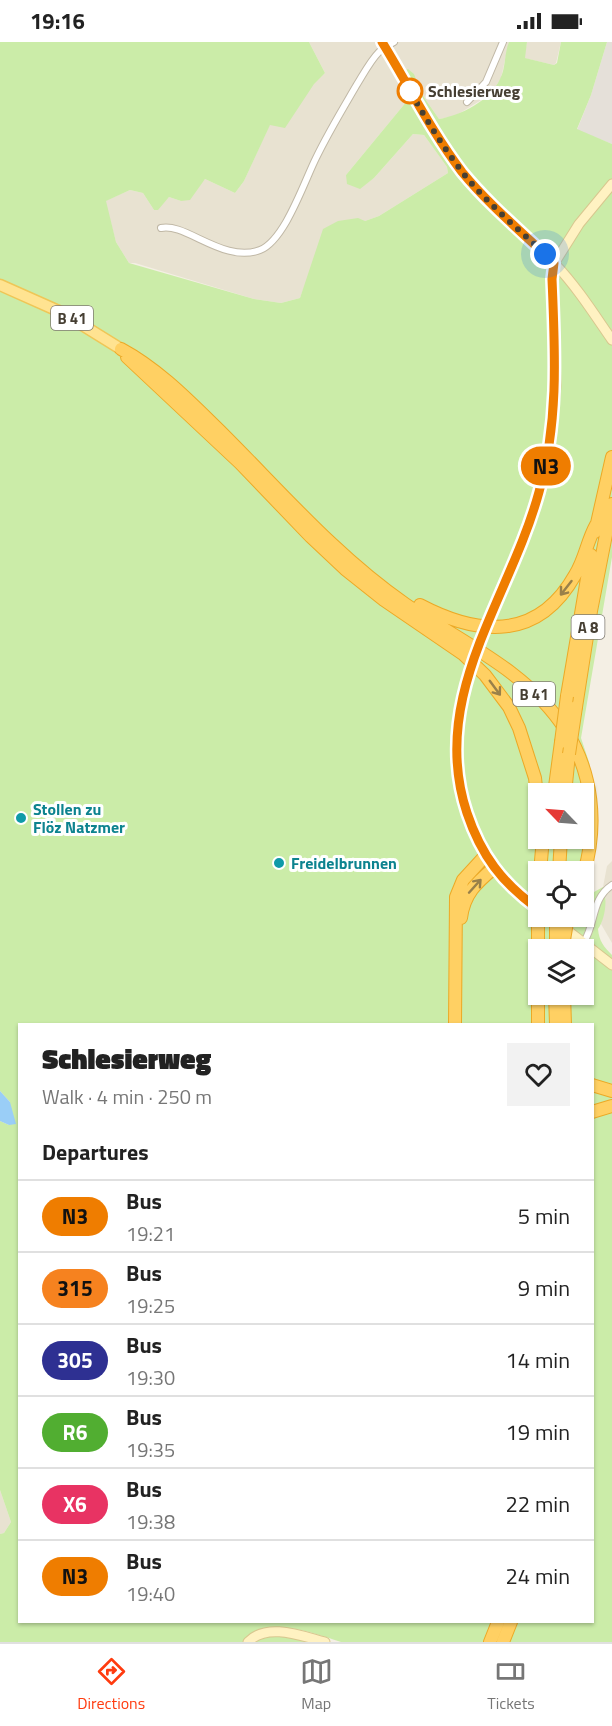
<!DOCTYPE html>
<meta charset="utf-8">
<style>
body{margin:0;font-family:"Titillium Web",sans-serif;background:#f2f2f2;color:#222;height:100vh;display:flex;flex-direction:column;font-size:22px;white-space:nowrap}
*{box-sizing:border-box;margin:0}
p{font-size:20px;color:#767676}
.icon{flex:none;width:33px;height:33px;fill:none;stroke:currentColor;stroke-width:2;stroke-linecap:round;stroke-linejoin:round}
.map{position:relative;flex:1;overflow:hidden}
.drawer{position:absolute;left:18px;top:981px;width:576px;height:600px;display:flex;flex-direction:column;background:#fff;border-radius:0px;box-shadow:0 2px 4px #0004}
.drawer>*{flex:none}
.badge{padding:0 12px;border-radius:20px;font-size:21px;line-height:39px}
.needle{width:39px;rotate:295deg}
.buttons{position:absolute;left:528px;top:741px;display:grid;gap:12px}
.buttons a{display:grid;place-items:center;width:66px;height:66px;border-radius:0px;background:#fff;box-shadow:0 2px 4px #0004;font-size:30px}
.you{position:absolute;width:30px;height:30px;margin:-15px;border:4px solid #fff;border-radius:50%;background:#1a73e8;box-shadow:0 0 0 9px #1a73e833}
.map>.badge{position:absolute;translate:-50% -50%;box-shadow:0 0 0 3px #fff}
h2{padding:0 24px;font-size:22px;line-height:54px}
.round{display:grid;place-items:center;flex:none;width:63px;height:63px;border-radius:0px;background:#f2f2f2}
.head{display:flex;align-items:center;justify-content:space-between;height:102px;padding:0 24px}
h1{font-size:28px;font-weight:800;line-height:45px}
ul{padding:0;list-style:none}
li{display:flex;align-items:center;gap:18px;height:72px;padding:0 24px;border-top:2px solid #e0e0e0}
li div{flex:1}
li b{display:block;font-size:22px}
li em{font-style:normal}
li .badge{min-width:66px;font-weight:700;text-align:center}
.status{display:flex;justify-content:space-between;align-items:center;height:42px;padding:0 30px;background:#fff;direction:ltr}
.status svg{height:16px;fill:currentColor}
.tabs{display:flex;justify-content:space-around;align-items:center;height:84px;border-top:2px solid #e0e0e0;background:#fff;font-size:16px;color:#767676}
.tabs a{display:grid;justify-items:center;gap:3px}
.tabs .on{color:#ff3b0f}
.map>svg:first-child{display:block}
</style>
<div class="status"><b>19:16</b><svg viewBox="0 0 49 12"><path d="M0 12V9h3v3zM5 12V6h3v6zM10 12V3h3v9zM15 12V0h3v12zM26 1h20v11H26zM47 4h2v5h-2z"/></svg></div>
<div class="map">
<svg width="612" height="1600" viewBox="0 0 612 1600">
<rect width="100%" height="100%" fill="#f4efe4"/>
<path fill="#e8e2d1" d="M309,0H509L501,36L491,52L455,74L439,77L421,51L418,39L417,53L407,59L346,133L360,146L374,136L413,92L424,93L447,125L448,131L379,174L365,179L312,224L300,256L281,261L254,257L135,221H129L116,200L105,159L130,148L143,151L154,168L169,155L181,159L205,137L235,151L244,139L270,82L325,31Z
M527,0H561L556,21L554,23L524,16Z
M612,819V901L601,882L606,853L603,845L607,824Z
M0,1448L11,1480L4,1491L0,1492Z"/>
<path fill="#e5e0d9" d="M607,0H612V102L577,88L591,53Z"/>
<path fill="#cbeca8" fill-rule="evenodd" d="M0,0H309L325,31L314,42L285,86L270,83L244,139L235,151L205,137L190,158L181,159L169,155L158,168H154L143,151L130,148L106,159L116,200L129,221L254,257L281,261L300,256L323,187L338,179L358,176L365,179L379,174L448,131L447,125L424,93L413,92L374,136L360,147L347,142L346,133L407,59L417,53L406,28L408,27L414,32L421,51L439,77C461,73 490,59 500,37C506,26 504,12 509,0H527L525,16L554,23L557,21L561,0H607L591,53L577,87L612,102V515L581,696L589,720L595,753L588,831L584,843V830H538V874L572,875V879L575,880L584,874L594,850L603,845C608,857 605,877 598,887C599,899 604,905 612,913V1600H341C312,1591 267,1572 243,1600H0V1492L4,1491L11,1480L0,1448V1079L9,1083L10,1060L0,1049ZM538,752H584V796H538ZM538,908H584V952H538ZM20,982H592V1580H20Z
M280,1592L318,1600H252L264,1593Z"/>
<path fill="#9acef7" d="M0,1049L10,1060L16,1082L9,1083L0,1079Z"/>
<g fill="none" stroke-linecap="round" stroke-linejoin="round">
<defs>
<path id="street" d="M467,60L486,40L503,0
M161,186C185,180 224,222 260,208C285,198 304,140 316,116C328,91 342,68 356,44C363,33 370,19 379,10C383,6 389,3 394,0
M584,900C596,881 591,857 612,843"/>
<path id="secondary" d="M382,0C409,44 431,91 464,132C491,165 526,191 555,222C577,245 594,272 612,298
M492,570L526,489L539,452L549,410L556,344L552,225L579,182L612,142
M469,630C443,719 459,811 538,867
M549,874L612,923
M248,1600C267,1580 302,1594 325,1600"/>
<path id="primary" d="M0,243L63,271L121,307"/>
<path id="highway" d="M121,307C160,328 191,361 222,391C281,450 336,514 405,562C459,599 528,629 565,687C593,731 598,782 584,831
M127,315L240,421L311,495L345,527L384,558L463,612L485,633L509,665L519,686L535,736L538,763
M595,490L612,415
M420,563C479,594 538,599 575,533C585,517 587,499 596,483
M567,654L591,513
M576,665L591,569L612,462
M554,752L561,700
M565,752L569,712
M540,830L543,796
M559,830L561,796
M461,876C464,852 476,841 494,826
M555,952L556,982
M564,952L565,982
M455,982L456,855L463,838L485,814
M538,982V873
M592,1043L612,1049
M592,1070L612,1064
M490,1600L498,1580
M503,1600L511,1580"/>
</defs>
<use href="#street" stroke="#c0b8a6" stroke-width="8"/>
<use href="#secondary" stroke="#d8c78f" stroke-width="11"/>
<use href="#primary" stroke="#efc657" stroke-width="13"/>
<use href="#highway" stroke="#eca926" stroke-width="14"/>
<use href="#street" stroke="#fff" stroke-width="6"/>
<use href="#secondary" stroke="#fff2c2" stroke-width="9"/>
<use href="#primary" stroke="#ffe391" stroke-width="10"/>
<use href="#highway" stroke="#ffd063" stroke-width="12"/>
<defs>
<path id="secondary-bridge" d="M469,630L492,570"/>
<path id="highway-bridge" d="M561,700L567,654
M569,712L576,665
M556,897V874
M563,904L568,874"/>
</defs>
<use href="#secondary-bridge" stroke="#d8c78f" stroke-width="11" stroke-linecap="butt"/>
<use href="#highway-bridge" stroke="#eca926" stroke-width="14" stroke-linecap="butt"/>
<use href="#secondary-bridge" stroke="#fff2c2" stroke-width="9"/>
<use href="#highway-bridge" stroke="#ffd063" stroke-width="12"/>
</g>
<defs><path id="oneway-shaft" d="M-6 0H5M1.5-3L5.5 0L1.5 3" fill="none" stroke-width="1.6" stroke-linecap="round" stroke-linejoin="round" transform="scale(1.5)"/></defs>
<g stroke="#998049">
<use href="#oneway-shaft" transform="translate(566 546) rotate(128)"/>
<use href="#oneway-shaft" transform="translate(495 646) rotate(54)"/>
<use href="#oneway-shaft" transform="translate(475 844) rotate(-48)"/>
</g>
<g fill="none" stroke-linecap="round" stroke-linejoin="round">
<defs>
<path id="line" d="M382,0C409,44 431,89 462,130C489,163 523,191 554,221L552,237C555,310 559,379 539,450C510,557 428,654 467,771C481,813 502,841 538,867"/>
</defs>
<use href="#line" stroke="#fff" stroke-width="14"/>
<use href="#line" stroke="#ef7d00" stroke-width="9"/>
<path stroke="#463f33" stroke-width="6" stroke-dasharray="0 10.8" d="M410,49L408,46C425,75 442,104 463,131C487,161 517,186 545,212"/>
</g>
<circle fill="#fff" stroke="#ef7d00" stroke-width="3" cx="410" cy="49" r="12"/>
<g fill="#0f9aa8" stroke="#fff" stroke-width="2">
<circle cx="21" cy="776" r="6"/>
<circle cx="279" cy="821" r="6"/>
</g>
<g text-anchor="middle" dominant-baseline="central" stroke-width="6" stroke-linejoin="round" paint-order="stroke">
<g fill="#fff" stroke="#7e7970" stroke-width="1.5">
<rect x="51" y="264" width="42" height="24" rx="4.5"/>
<rect x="571.5" y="573" width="33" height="24" rx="4.5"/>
<rect x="513" y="640" width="42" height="24" rx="4.5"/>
</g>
<g font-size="15" font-weight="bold" fill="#463f33">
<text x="72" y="276">B 41</text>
<text x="588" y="585">A 8</text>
<text x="534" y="652">B 41</text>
</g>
<g font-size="16" font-weight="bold" fill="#463f33" stroke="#fff" text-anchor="start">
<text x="428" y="49">Schlesierweg</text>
</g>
<g font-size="16" font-weight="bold" fill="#0d838f" stroke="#fff" text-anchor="start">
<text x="33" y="767">Stollen zu<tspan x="33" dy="18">Flöz Natzmer</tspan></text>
<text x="291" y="821">Freidelbrunnen</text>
</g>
</g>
</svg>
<div class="buttons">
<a><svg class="needle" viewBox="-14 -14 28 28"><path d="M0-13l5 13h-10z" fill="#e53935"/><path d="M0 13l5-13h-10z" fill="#767676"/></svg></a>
<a><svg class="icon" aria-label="locate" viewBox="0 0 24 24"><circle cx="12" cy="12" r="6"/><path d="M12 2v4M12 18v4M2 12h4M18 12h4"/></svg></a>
<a><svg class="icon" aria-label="layers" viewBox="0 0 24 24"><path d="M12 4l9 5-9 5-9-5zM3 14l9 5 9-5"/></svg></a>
</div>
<div class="you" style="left:545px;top:212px"></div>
<b class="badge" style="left:546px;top:424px;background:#ef7d00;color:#111">N3</b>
<section class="drawer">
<div class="head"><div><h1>Schlesierweg</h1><p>Walk · 4 min · 250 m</p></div><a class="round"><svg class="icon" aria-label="heart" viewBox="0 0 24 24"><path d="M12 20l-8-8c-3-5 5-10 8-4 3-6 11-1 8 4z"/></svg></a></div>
<h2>Departures</h2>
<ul>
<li><span class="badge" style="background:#ef7d00;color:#111">N3</span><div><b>Bus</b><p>19:21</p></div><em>5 min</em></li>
<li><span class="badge" style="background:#f6821f;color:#111">315</span><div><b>Bus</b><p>19:25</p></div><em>9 min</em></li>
<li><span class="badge" style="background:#2e3092;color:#fff">305</span><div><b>Bus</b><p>19:30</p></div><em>14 min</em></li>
<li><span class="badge" style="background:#51ae31;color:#fff">R6</span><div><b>Bus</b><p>19:35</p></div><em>19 min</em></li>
<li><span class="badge" style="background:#e83363;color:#fff">X6</span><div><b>Bus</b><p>19:38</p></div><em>22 min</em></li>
<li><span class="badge" style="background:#ef7d00;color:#111">N3</span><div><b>Bus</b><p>19:40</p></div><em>24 min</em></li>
</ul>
</section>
</div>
<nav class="tabs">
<a class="on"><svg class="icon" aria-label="directions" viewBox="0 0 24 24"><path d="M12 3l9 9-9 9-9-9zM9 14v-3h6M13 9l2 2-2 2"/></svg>Directions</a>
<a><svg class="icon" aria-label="map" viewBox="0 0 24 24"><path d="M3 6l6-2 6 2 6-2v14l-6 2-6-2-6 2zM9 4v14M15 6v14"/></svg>Map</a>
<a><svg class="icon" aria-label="tickets" viewBox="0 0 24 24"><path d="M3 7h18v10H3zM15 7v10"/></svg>Tickets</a>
</nav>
